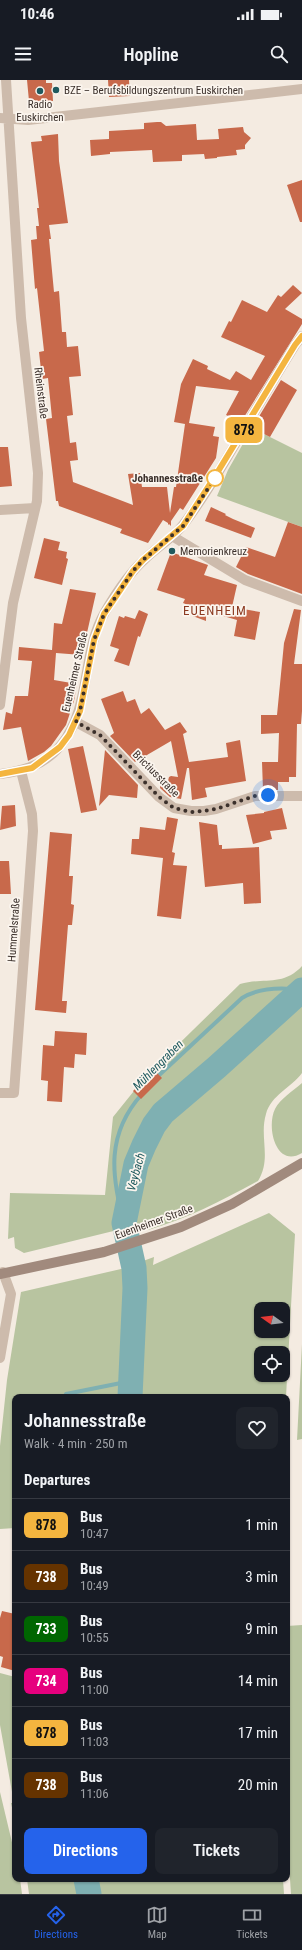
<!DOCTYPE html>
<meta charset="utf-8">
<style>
body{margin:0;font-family:"Roboto Condensed",sans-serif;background:#20242c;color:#f1f3f6;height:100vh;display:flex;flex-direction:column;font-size:15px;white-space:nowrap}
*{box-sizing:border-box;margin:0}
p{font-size:13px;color:#9ea1a6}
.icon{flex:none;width:22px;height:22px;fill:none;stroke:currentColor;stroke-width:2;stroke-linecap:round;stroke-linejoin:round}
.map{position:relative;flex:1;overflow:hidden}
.side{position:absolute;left:12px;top:1314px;width:278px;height:488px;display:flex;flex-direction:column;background:#171b24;border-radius:8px;box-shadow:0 1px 3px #0004}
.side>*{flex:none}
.badge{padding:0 8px;border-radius:6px;font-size:14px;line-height:26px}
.needle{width:26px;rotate:284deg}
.tools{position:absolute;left:254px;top:1222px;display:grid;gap:8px}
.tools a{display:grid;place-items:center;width:36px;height:36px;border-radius:8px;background:#171b24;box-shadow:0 1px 3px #0004;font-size:20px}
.you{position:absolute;width:20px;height:20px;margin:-10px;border:3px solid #fff;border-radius:50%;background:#1a73e8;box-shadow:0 0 0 6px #1a73e833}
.map>.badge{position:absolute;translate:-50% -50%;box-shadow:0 0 0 2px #fff}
h2{padding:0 12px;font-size:15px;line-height:36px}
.round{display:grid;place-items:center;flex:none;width:42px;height:42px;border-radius:8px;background:#20242c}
.summary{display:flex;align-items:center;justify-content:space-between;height:68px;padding:0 12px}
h1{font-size:19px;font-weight:600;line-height:30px}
.cta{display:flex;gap:8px;margin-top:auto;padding:8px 12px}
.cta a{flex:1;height:46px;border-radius:8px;background:#2563eb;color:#fff;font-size:16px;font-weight:600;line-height:46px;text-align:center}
.cta a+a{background:#20242c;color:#f1f3f6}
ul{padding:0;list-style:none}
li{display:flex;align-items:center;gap:12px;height:52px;padding:0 12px;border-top:1px solid #363941}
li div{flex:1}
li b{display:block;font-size:15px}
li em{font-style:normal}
li .badge{min-width:44px;font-weight:700;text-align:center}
.status{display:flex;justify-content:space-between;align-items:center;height:28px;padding:0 20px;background:#171b24;direction:ltr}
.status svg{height:11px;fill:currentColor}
header{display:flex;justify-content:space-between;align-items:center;height:52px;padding:0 12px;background:#171b24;font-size:18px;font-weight:600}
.tab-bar{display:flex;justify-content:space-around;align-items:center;height:56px;border-top:1px solid #363941;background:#171b24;font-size:11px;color:#9ea1a6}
.tab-bar a{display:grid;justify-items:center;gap:2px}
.tab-bar .current{color:#2563eb}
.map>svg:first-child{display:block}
</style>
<div class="status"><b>10:46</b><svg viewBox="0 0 49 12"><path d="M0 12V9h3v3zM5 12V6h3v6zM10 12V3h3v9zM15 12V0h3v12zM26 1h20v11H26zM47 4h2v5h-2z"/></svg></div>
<header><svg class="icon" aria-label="menu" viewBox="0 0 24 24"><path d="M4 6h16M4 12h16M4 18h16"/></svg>Hopline<svg class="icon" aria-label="search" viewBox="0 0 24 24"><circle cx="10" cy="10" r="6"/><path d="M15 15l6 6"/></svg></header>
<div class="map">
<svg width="302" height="1814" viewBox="0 0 302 1814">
<rect width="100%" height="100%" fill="#f4ebe1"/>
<path fill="#b8c4a0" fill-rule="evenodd" d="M252,348L302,373V447L217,416L228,390Z
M302,886V993C291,1008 271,1015 266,1034C259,1057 272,1079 258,1101C223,1120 187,1139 148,1150L146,1143L24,1173L15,1168L14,1157L8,1159L10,1113L105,1115L113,1037L146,996L240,904C263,897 283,907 302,886Z
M302,1003V1073C276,1089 266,1047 275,1029C280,1019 293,1011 302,1003Z
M269,1133L295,1154L286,1317H15V1448L0,1449V1366L7,1300L21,1212L121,1189L154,1177L153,1185ZM261,1229H283V1251H261ZM261,1273H283V1295H261Z
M302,1264V1359L297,1360Z
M302,1545V1814H291L287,1753V1546Z
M0,1593L15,1597V1741L11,1723H14L0,1645Z
M0,1712L15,1775V1799H20L22,1814H0Z
M27,1799H283L284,1814H29Z"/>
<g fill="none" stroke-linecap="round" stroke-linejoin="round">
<path stroke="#7fb0b2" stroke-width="4" d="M156,998L242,918C260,907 281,907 302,910
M124,1143C111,1095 106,1054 142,1014
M64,1317L66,1314L131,1301"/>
<path stroke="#7fb0b2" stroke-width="25" d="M130,1317L135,1208L134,1188L124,1143L136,1084L144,1065L154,1045L163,1033L217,987L302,910
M86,1799L89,1814"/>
</g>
<path fill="#c8694b" d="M27,0H46V3H52L53,21L35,23V20L29,21Z
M108,0H129L130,16L109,17Z
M157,42H161L166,46L196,44L197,60L219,59L218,49L243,47L244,52L251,58L245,65V69L236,70L237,75L217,77V78L205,79L204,74L182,75V81L153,82L152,70L110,72V74L91,76L90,60L109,59V51L144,49V43Z
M58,54L59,81L68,143L49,145L51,159H49L54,212L59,211L62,252H66L67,267L78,266L81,296L69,297L73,335L67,336L70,363L76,362L78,380L70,381L73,402L133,425L128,394L140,393L142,407H167L170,433L174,407H176L185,344L174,342L181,304L193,279L208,286L207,289L230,300L236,291L251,300L265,276L221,257L229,241L231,242L242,220L267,232L278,215L281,217L293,205L302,213L285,229L302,239V244L241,342L226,335L239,311L196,306L189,343L215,347L213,356L219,357L216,378L183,430L180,428L171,441V446L169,444L168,445V443L163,440L148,463L120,453L122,449L59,426L58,421H56L46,339L52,338L48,298L42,299L39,272L44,271L37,208L35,209L31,160L37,159L36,146H39L37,128H39L31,62L42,61L41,56Z
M302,100V142H300L287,105Z
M281,300L297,310L270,357L252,348Z
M0,367H8L12,406L0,407Z
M211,427L226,434L225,435L233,439L255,448L251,458L205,441Z
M288,442L302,447V514L248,494L236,487L246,467L275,477Z
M44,458L60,462L58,470L67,472L66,478L68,479L62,505L34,498Z
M171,472L208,485L204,495L237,505L232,527L260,532L255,560L234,556L237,540L206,531V541L190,535L193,527L183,523L185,519L157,510Z
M70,509L96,513L82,575L56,573L54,600L77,604L74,621L66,645L51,666L44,672L28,681L21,647L3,650L6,632L12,634L15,616H28L32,581L18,580L19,567L52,570L54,543L62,544Z
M294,529L301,530L294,584H302V631L301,644H297L296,697H289V702H278V710H263L262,682H278L279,653L261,654V635H277L284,563Z
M139,530L148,534L140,557L138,556L129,586L114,581L119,569L110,566L119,536L124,538L125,536L135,539Z
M123,611L127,622L135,619L141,634L149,628L165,650L180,642L187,652L183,654L189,682L228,677L226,663L240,660L246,701L205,708L207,717L192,720L189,688H187L181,719L170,717L160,708L161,700L168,701L169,697L171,696L178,697L171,661L135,682L110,656L114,653L101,619Z
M83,666L97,730L81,733L68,669Z
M105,670L138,705L137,718L109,715L99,726Z
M15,725L16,746L0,750L2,726Z
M282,728L287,749L270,751L272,759L253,764L246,735L264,733V732Z
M167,737L178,739L172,772L175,773L173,785L187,786L181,839L157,836L163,778L131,774L132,759H139L140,747L165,750Z
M199,742L217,745L219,765H222V769L259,767L261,823L244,824L243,803L205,807Z
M50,752L72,754L69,796H73L71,824L74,825L72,845H68L62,921H67L66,933L35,930Z
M0,781H9L11,814H0Z
M55,951L87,953L86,975L75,974L74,988L64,987L62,1022L47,1021L48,1001L41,1000L43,965L54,966Z
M154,990L162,998L141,1019L133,1011Z
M2,1531L15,1534V1591L1,1587L3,1577L0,1576V1538Z"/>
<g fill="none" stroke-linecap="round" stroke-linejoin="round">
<path stroke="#cdbbac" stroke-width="10" d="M0,38L28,40L302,9
M0,430L35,428
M172,456L245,500L302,521
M0,625L13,523L37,421L38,393L21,238L6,0
M76,642L100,655L159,717L174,728L191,731H204L216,729L255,716H302
M0,694C23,691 45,685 61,665C92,627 81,573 105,532C116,513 129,493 145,479C157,467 173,458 183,445C201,422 216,396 231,371C252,336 273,300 295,265L302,256
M0,1013H14L33,751L32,734L21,691
M0,1278L11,1214L3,1192"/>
<path stroke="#a18a7d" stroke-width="10" d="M0,1194L104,1172L181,1147L232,1124L302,1083"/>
</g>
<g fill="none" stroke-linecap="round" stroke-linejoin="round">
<defs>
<path id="line" d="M0,694L32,688L60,667L69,655L80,631L94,560L104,534L133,491L143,480L183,446L214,398L295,265L302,256"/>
</defs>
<use href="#line" stroke="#fff" stroke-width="9"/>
<use href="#line" stroke="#f4b53f" stroke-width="6"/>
<path stroke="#3b302b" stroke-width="4" stroke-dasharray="0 7.2" d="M215,398L183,446L143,480L133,491L104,534L94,560L80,631L76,642L100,655L159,717L174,728L191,732L204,731L216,729L255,716L268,715"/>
</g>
<g fill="#1f5a5e" stroke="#fbf5ee" stroke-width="1.5">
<circle cx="56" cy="10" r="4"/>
<circle cx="40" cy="11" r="4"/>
<circle cx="172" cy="471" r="4"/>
</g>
<circle fill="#fff" stroke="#f4b53f" stroke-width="2" cx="215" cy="398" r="8"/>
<g text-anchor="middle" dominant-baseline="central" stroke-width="3.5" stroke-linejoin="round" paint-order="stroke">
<g font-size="11" fill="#3b302b" stroke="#fbf5ee" text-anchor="start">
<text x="64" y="10">BZE – Berufsbildungszentrum Euskirchen</text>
<text x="40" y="24" text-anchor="middle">Radio<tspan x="40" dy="13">Euskirchen</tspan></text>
<text x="180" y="471">Memorienkreuz</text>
</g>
<g font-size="11" fill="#3b302b" stroke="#fbf5ee">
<text transform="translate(41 313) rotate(83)">Rheinstraße</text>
<text transform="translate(75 592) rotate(-77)">Euenheimer Straße</text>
<text transform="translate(156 694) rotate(45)">Brictiusstraße</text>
<text transform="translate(14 850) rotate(-86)">Hummelstraße</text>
<text transform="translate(154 1142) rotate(-20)">Euenheimer Straße</text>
</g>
<g font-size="11" font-weight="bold" fill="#3b302b" stroke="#fbf5ee" text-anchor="end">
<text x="203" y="398">Johannesstraße</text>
</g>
<g font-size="12" font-style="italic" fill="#1f5a5e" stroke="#fbf5ee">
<text transform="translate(158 985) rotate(-45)">Mühlengraben</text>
<text transform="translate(136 1092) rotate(-75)">Veybach</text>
</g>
<g font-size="13" letter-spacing="1" fill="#8c3b22" stroke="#fbf5ee">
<text x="215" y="530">EUENHEIM</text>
</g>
</g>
</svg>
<div class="tools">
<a><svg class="needle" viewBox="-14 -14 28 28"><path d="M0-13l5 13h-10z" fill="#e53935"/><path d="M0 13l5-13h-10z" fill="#9ea1a6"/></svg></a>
<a><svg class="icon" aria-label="locate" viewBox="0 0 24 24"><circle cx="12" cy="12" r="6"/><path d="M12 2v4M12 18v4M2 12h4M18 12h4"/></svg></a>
</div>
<div class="you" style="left:268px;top:715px"></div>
<b class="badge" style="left:244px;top:350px;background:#f4b53f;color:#111">878</b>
<section class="side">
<div class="summary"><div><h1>Johannesstraße</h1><p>Walk · 4 min · 250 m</p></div><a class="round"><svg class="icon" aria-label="heart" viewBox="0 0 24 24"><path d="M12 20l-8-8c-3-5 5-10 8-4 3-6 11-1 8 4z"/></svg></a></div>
<h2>Departures</h2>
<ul>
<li><span class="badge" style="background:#f4b53f;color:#111">878</span><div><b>Bus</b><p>10:47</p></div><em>1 min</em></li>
<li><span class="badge" style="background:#653300;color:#fff">738</span><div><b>Bus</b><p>10:49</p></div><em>3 min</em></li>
<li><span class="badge" style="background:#006601;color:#fff">733</span><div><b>Bus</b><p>10:55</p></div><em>9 min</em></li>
<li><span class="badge" style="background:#e6007e;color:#fff">734</span><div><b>Bus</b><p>11:00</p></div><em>14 min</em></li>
<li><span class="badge" style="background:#f4b53f;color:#111">878</span><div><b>Bus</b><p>11:03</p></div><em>17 min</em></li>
<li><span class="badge" style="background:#653300;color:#fff">738</span><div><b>Bus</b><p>11:06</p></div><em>20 min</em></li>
</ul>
<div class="cta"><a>Directions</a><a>Tickets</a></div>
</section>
</div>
<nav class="tab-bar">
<a class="current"><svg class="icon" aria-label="directions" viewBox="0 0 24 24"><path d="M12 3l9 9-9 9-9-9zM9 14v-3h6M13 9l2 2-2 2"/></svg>Directions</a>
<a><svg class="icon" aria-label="map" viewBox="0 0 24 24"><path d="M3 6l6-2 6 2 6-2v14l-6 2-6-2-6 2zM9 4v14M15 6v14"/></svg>Map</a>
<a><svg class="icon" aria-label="tickets" viewBox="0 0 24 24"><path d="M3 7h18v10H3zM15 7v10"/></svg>Tickets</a>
</nav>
